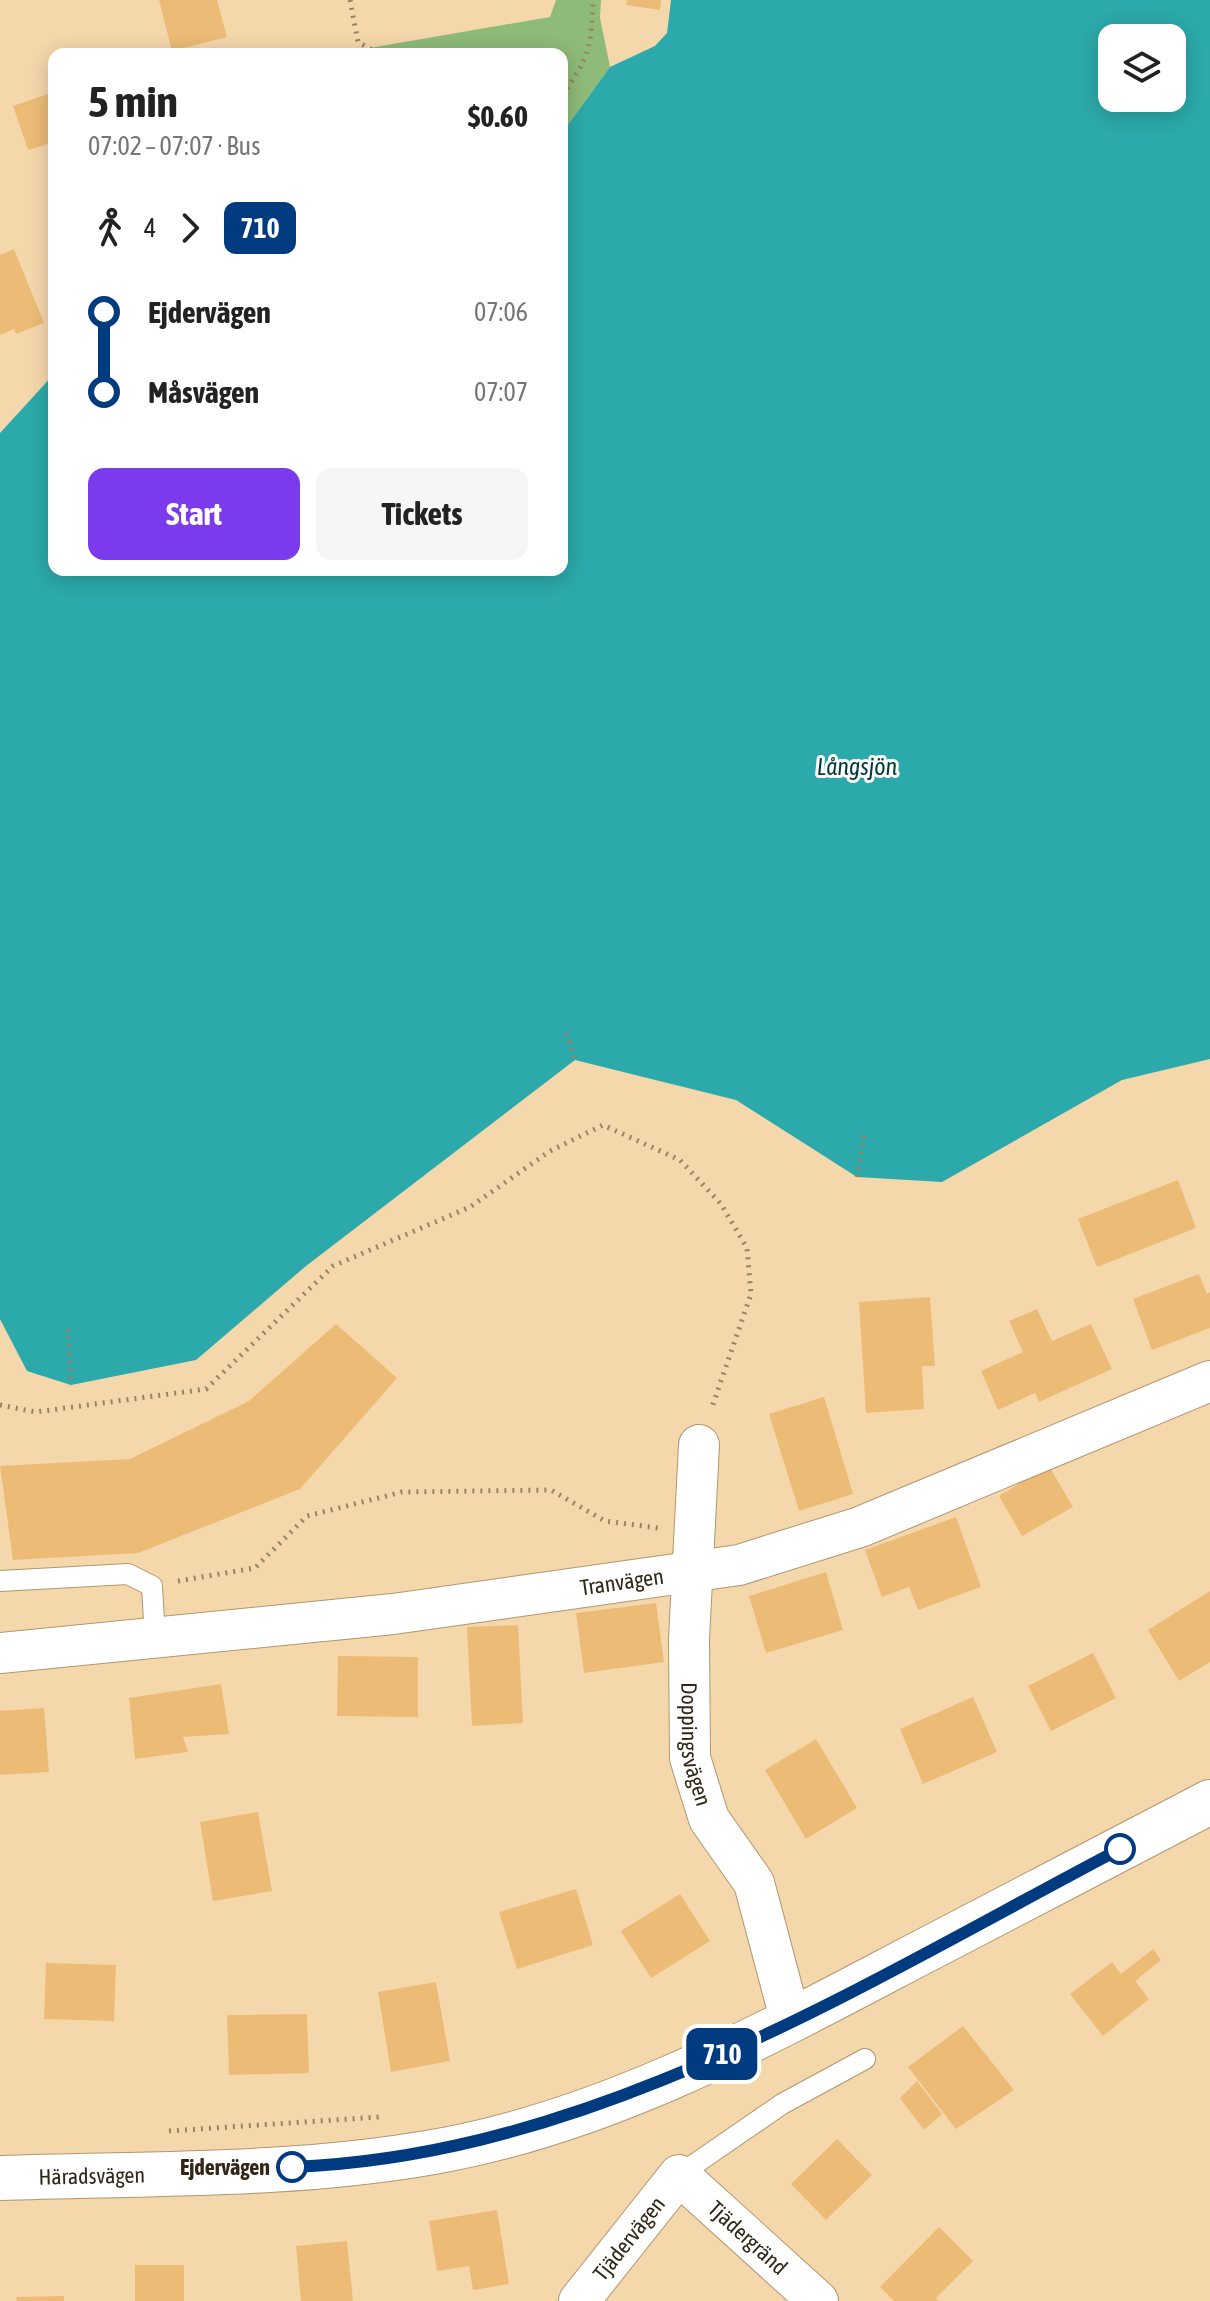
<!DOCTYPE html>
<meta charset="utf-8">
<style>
body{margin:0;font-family:"Asap Condensed",sans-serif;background:#f6f6f6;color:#222;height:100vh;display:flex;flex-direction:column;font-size:30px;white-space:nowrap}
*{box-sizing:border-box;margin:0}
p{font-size:26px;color:#767676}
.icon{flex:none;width:44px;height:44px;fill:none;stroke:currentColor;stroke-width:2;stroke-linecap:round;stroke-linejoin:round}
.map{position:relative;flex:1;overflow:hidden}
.side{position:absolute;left:48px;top:48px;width:520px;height:528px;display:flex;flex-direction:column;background:#fff;border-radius:16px;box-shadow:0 4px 20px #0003}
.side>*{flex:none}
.badge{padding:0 16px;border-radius:12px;font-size:28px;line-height:52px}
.buttons{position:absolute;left:1098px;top:24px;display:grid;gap:16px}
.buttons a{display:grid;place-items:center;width:88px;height:88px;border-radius:16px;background:#fff;box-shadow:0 4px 20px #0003;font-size:40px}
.map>.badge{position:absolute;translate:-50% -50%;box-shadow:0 0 0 4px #fff}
.legs{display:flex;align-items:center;gap:12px;height:88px;padding:0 40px;font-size:26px}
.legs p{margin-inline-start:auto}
.summary{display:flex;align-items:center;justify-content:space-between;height:136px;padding:0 40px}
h1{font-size:44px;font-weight:700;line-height:60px}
.primary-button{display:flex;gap:16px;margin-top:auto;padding:16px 40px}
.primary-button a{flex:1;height:92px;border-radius:16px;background:#7c3aed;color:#fff;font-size:32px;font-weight:700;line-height:92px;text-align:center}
.primary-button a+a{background:#f6f6f6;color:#222}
ul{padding:0 40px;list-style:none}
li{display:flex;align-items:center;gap:28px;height:80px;font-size:30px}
li i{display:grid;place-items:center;width:12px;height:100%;margin:0 10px;background:currentColor}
li i::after{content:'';width:20px;height:20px;margin:-10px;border:6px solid;border-radius:50%;background:#fff}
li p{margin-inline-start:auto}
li:first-child i{background:linear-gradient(#0000 50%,currentColor 0)}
li:last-child i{background:linear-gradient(currentColor 50%,#0000 0)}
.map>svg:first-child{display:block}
</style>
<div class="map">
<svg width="1210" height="2301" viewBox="0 0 1210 2301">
<rect width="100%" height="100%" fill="#f5d7ac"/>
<path fill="#8ebb78" d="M556,0H601L600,18L610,67L562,133V54H352V51L550,17Z"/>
<path fill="#2ca9aa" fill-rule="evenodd" d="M671,0H1210V1059L1122,1080L942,1182L857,1177L736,1100L575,1060L306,1266L196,1360L71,1385L27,1371L0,1319V433L54,374V570H562V133L610,67L655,46L667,33ZM1112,38H1172V98H1112Z"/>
<path fill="#ecbc76" d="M159,0H217L227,37L172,51Z
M627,0H661L660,10L626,5Z
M54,92V142L28,150L13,106Z
M14,249L44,323L16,334L14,329L0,335V255Z
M1178,1180L1196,1228L1097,1267L1078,1219Z
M1199,1274L1207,1294L1210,1292V1328L1152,1350L1133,1299Z
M930,1297L935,1366H922L924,1409L866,1413L859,1302Z
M1037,1309L1052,1341L1091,1324L1112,1369L1039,1402L1035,1393L998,1410L981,1371L1023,1352L1009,1321Z
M336,1324L397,1378L300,1489L138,1553L13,1560L0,1466L130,1459L249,1401Z
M824,1397L853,1494L799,1511L769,1414Z
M1049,1466L1073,1507L1022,1536L999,1496Z
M956,1517L981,1587L918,1610L909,1587L882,1597L865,1550Z
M826,1572L843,1630L766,1653L749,1596Z
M1210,1591V1662L1179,1681L1148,1630Z
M656,1603L664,1662L584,1673L576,1613Z
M518,1625L523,1723L472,1726L467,1627Z
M1093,1653L1116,1698L1051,1731L1028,1686Z
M338,1656L418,1657V1717L337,1716Z
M221,1684L229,1734L183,1737L188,1752L135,1759L129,1698Z
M973,1697L997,1752L923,1784L900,1729Z
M44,1708L49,1772L0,1775V1711Z
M816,1739L857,1808L806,1839L765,1770Z
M258,1812L272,1891L213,1901L200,1822Z
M576,1889L593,1945L517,1969L499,1912Z
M680,1894L710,1941L651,1978L621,1931Z
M1153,1949L1161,1960L1135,1981L1149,1999L1103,2036L1070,1994L1112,1962L1121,1974Z
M46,1963L116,1965L114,2021L44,2019Z
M436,1982L450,2061L391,2072L378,1992Z
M307,2014L309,2073L229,2075L227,2015Z
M963,2026L1014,2090L956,2129L908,2067Z
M917,2081L942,2114L924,2130L900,2098Z
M837,2139L872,2175L826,2220L791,2184Z
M497,2210L509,2284L473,2290L469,2266L437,2271L429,2221Z
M939,2227L973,2261L936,2298L938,2301H894L880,2287Z
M347,2241L353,2301H301L296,2246Z
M135,2265H184V2301H135Z
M64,2296V2301H17L16,2297Z"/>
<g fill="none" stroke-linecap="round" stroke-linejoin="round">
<defs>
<path id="service" d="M0,1581L128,1574L152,1586L155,1638
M679,2175L782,2104L865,2059"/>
<g id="minor">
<path id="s1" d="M699,1445L689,1639L690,1758L709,1819L754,1883L791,2022"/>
<path id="s2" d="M0,1653L393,1614L739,1565L860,1527L1210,1381"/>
<path id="s3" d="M579,2301L679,2175L818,2301"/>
</g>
<g id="tertiary">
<path id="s4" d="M0,2178C143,2173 291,2177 433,2152C601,2123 757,2039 905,1961C1007,1908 1108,1855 1210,1802"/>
</g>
</defs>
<use href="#service" stroke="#b2966d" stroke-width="22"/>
<use href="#minor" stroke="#b2966d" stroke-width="42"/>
<use href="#tertiary" stroke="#b2966d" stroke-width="46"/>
<path stroke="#988364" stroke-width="5" stroke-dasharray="2 6" stroke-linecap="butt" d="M350,0L358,42L380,54
M562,95C590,57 591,47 593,0
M566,1033L575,1060
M857,1177L865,1130
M68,1329L71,1385
M0,1405L36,1412L206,1389L333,1266L470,1207L550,1151L603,1125L680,1160L721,1204L747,1248L751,1294L711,1410
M178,1581L255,1568L307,1516L402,1492L551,1490L605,1521L658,1528
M169,2131L379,2117"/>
<use href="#service" stroke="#fff" stroke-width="20"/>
<use href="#minor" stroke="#fff" stroke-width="40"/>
<use href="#tertiary" stroke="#fff" stroke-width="44"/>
</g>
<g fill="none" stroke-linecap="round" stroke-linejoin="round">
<defs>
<path id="line-1" d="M292,2167C594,2155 859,1986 1120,1849"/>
</defs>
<use href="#line-1" stroke="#fff" stroke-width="18"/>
<use href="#line-1" stroke="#003b80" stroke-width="12"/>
</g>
<g fill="#fff" stroke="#003b80" stroke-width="4">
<circle cx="1120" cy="1849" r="14"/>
<circle cx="292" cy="2167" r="14"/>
</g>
<g text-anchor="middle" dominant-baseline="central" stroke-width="6" stroke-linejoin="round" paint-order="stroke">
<g font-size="22" fill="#322616" stroke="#fdfdfd">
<text stroke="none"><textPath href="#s2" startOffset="626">Tranvägen</textPath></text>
<text stroke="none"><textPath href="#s1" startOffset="300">Doppingsvägen</textPath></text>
<text stroke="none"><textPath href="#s4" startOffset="92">Häradsvägen</textPath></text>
<text stroke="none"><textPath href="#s3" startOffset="80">Tjädervägen</textPath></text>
<text stroke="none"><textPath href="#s3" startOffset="254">Tjädergränd</textPath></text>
</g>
<g font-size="22" font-weight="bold" fill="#322616" stroke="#fdfdfd" text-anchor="end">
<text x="270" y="2167">Ejdervägen</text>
</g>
<g font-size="24" font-style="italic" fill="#003939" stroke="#fdfdfd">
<text x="857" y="766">Långsjön</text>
</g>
</g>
</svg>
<div class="buttons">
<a><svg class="icon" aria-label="layers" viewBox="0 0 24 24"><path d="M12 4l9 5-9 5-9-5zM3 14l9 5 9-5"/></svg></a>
</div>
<b class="badge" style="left:722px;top:2054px;background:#003b80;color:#fff">710</b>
<section class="side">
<div class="summary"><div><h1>5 min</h1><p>07:02 – 07:07 · Bus</p></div><b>$0.60</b></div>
<div class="legs"><svg class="icon" aria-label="walk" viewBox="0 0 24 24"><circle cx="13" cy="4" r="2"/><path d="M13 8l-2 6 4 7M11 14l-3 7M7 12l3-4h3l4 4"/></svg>4<svg class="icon" aria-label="forward" viewBox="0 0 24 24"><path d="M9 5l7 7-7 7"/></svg><b class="badge" style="background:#003b80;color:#fff">710</b></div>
<ul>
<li><i style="color:#003b80"></i><b>Ejdervägen</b><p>07:06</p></li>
<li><i style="color:#003b80"></i><b>Måsvägen</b><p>07:07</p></li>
</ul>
<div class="primary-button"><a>Start</a><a>Tickets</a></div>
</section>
</div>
